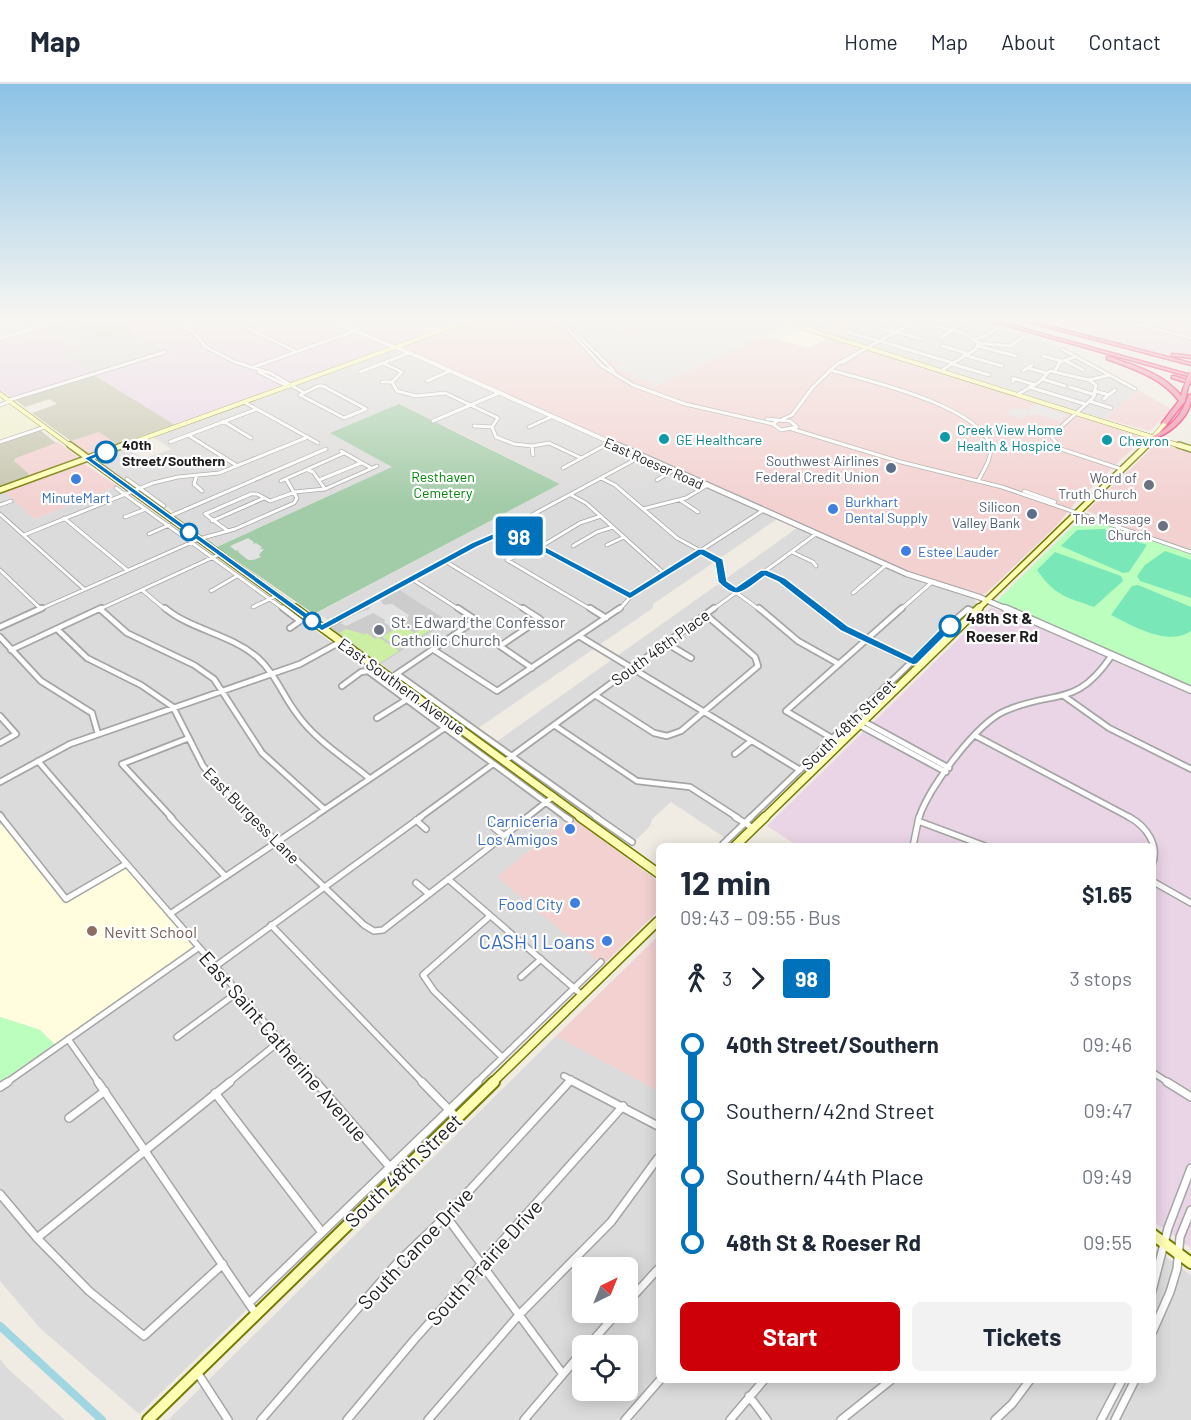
<!DOCTYPE html>
<meta charset="utf-8">
<style>
body{margin:0;font-family:Barlow,sans-serif;background:#f2f2f3;color:#1f2937;height:100vh;display:flex;flex-direction:column;font-size:22px;white-space:nowrap}
*{box-sizing:border-box;margin:0}
p{font-size:20px;color:#747a83}
.icon{flex:none;width:33px;height:33px;fill:none;stroke:currentColor;stroke-width:2;stroke-linecap:round;stroke-linejoin:round}
.map{position:relative;flex:1;overflow:hidden}
.details{position:absolute;left:656px;top:759px;width:500px;height:540px;display:flex;flex-direction:column;background:#fff;border-radius:9px;box-shadow:0 3px 15px #0003}
.details>*{flex:none}
.badge{padding:0 12px;border-radius:4px;font-size:21px;line-height:39px}
.needle{width:39px;rotate:43deg}
.fabs{position:absolute;left:572px;top:1173px;display:grid;gap:12px}
.fabs a{display:grid;place-items:center;width:66px;height:66px;border-radius:9px;background:#fff;box-shadow:0 3px 15px #0003;font-size:30px}
.map>.badge{position:absolute;translate:-50% -50%;box-shadow:0 0 0 3px #fff}
.legs{display:flex;align-items:center;gap:9px;height:66px;padding:0 24px;font-size:20px}
.legs p{margin-inline-start:auto}
.headline{display:flex;align-items:center;justify-content:space-between;height:102px;padding:0 24px}
h1{font-size:33px;font-weight:700;line-height:45px}
.cta{display:flex;gap:12px;margin-top:auto;padding:12px 24px}
.cta a{flex:1;height:69px;border-radius:9px;background:#cd0009;color:#fff;font-size:24px;font-weight:700;line-height:69px;text-align:center}
.cta a+a{background:#f2f2f3;color:#1f2937}
ul{padding:0 24px;list-style:none}
li{display:flex;align-items:center;gap:21px;height:66px;font-size:22px}
li i{display:grid;place-items:center;width:9px;height:100%;margin:0 8px;background:currentColor}
li i::after{content:'';width:15px;height:15px;margin:-8px;border:4px solid;border-radius:50%;background:#fff}
li p{margin-inline-start:auto}
li:first-child i{background:linear-gradient(#0000 50%,currentColor 0)}
li:last-child i{background:linear-gradient(currentColor 50%,#0000 0)}
header{display:flex;align-items:center;gap:36px;box-sizing:border-box;height:84px;padding:0 30px;background:#fff;border-bottom:2px solid #e0e1e3}
header strong{font-size:28px}
nav{display:flex;gap:33px;margin-inline-start:auto;font-size:21px}
.map>svg:first-child{display:block}
</style>
<header>
<strong>Map</strong>
<nav><a>Home</a><a>Map</a><a>About</a><a>Contact</a></nav>
</header>
<div class="map">
<svg width="1191" height="1336" viewBox="0 0 1191 1336">
<rect width="100%" height="100%" fill="#f0ebe3"/>
<path fill="#dcdbdb" fill-rule="evenodd" d="M57,234H110L169,265L92,290L56,268L76,261L44,242L61,237Z
M872,234H966L1054,261L1138,306L1105,335L837,252Z
M393,266L414,272L777,435L653,520V524L477,645L398,587L392,588L381,580L447,537L393,502L329,537L317,529L560,400L447,343L393,383L217,463L175,433L177,431L166,422L162,423L96,375L125,363L143,375L171,365L153,353Z
M117,402L571,733L498,792L603,881L139,1330L40,1244L0,1197V409L4,407L35,435Z
M797,444L923,499L973,514L977,519L972,524L968,523L725,754L671,718L652,735L650,742L635,757L496,658Z
M556,952L658,1007V1296H1152V1163L1191,1191V1336H168ZM582,1184H627V1228H582ZM582,1262H627V1306H582Z
M0,1275L8,1285L65,1336H0Z"/>
<path fill="#f3d1d1" d="M481,234H767L1047,321L1144,354L1074,420L1057,441L985,510H978L909,489L638,370L402,263Z
M777,234H872L837,252Z
M1138,306L1171,325L1150,347L1105,335Z
M99,347L118,361L88,370L71,357Z
M58,358L79,374L30,393L14,377L18,373Z
M1158,358L1191,366V465L1169,460L1087,427Z
M83,379L117,402L35,435L4,408Z
M571,733L658,797V827L603,881L499,795L498,792Z
M658,852V1007L556,952Z"/>
<path fill="#ead5e7" d="M110,234H319L389,263L175,341L94,291L170,268Z
M328,234H471L394,261Z
M1014,234H1191V269L1171,271L1139,267Z
M44,242L76,262L57,268L92,289L10,313L0,306V254Z
M991,523L1191,609V1164L1152,1136V762H798L767,742Z"/>
<path fill="#fffdde" d="M787,241L827,254L809,264L766,252Z
M6,738L66,815L126,780L198,864L57,963L40,946L0,933V741Z"/>
<path fill="#ccc" d="M398,505L448,537L381,580L330,544L332,541Z"/>
<path fill="#c6c5ae" d="M73,234H110L132,246L103,254L68,235Z
M94,291L175,341L118,361L99,348L71,357L32,329L57,320L50,315L25,323L14,315Z
M40,346L56,359L16,374L14,377L28,389L29,392L0,403V359Z"/>
<path fill="#f0f1cd" d="M0,314L40,343L0,356Z"/>
<path fill="#cdefa4" d="M402,541L414,549L424,544L429,547L400,565L382,553Z
M346,545L364,550L354,556L367,549L375,555L378,553L399,567L380,579L339,549Z"/>
<path fill="#a2cba7" d="M399,320L560,400L314,530L217,463L392,383L330,349Z"/>
<path fill="#bcfebe" d="M1082,433C1120,439 1154,459 1191,470V603L997,517Z
M0,933L40,946L54,960L0,998Z"/>
<path fill="#7ae7b8" d="M1104,445L1147,461L1129,488L1123,489L1061,462L1077,446Z
M1165,467L1191,476V514L1140,497L1137,492L1145,481Z
M1055,468L1121,492L1123,497L1094,523C1066,513 1055,512 1037,486Z
M1138,501L1191,523V547C1168,563 1133,542 1111,531L1132,502Z"/>
<path fill="#e2e2e2" d="M561,234H644L651,238L639,244L612,250L616,256L663,235L669,236L664,234H762L787,241L652,304L650,303L655,300L640,294L633,295L631,294L635,292L615,284L614,283L623,280L601,272L579,246Z
M1035,320L1042,322L1067,331L1059,337L1036,330L1033,332L1027,330L1022,335L1006,330L1015,324L1027,326Z
M248,454L254,458L253,460L256,459L262,463L260,465H264L259,471L261,473L253,476H248L238,468L239,466L236,467L230,462Z
M380,516L384,521L392,520L409,531L407,535L397,541L391,539L388,541L384,538L385,536L373,529L346,542L341,539L347,533L369,525L370,522Z"/>
<g fill="none" stroke-linecap="round" stroke-linejoin="round">
<path stroke="#a0d6e2" stroke-width="8" d="M0,1242L102,1336"/>
<defs>
<path id="minor-far3" d="M24,234L39,243
M166,234L192,247L206,263L235,278L270,289L303,308
M227,234L295,267
M548,234L569,246L602,282L633,301L685,320L773,340
M888,234L911,241
M1112,234L1191,254
M0,235L5,234
M864,239L896,249
M926,241L932,234
M184,243L213,234
M808,245L829,234
M847,248L879,257
M897,248L921,255
M578,251L614,287
M940,254L969,236
M974,255L983,253L998,244
M880,257L953,279
M942,262L967,269
M978,262L1016,272
M1062,265L1135,305
M964,271L1002,282
M1043,272L1061,277
M1064,276L1083,286
M383,279L402,288L392,298L397,307L416,312L445,309L498,334L492,343L496,353L514,360L532,362L549,359L581,374
M842,279L868,263
M952,280L989,291
M251,284L355,247
M1028,284L1046,289
M830,286C866,296 980,322 990,362C993,373 983,387 978,397
M942,286L976,265L978,259
M1023,287L1032,281
M1055,287L1060,278L1075,273
M259,288L289,303
M360,288L409,269
M1110,291L1089,296L1096,301L1093,314L1051,352L1061,365L1121,385
M1042,295L1065,302
M427,297L450,287
M382,298H392
M1013,298V294L1035,301
M318,302H323L366,325L344,334L300,311Z
M1029,303L1085,320
M1070,303L1095,311
M1095,307L1109,311
M1018,310L1038,299L1050,287L1089,296
M1104,315L1115,306
M9,316L165,268
M1089,317L1111,324
M244,318L318,359
M0,321L10,317
M767,335L778,336
M783,335L792,331L813,303L837,280L907,242H936L966,250L978,259L1010,262L1025,252
M778,336L790,337L797,343L781,346L773,340Z
M223,337L251,354
M433,337L499,309
M474,342L492,343
M529,343L551,333
M792,345L901,378L1002,403L1191,468
M188,351L236,381
M0,358L45,343
M170,358L257,325
M532,362L533,371
M341,367L371,384
M563,384L609,359
M308,386L313,388L325,405
M197,391L194,400L202,407
M601,394L615,401L677,454L719,477L722,498L760,526
M127,395L164,422
M319,396L361,379
M657,396L672,387
M281,397L344,369
M116,404L285,526
M1024,407L1055,418
M571,411L586,419L665,490
M680,416L698,428
M0,421L11,417
M643,425L686,414L706,402
M0,430L84,505
M125,433L146,425
M168,433L326,365
M64,434L127,486
M212,437L264,414
M508,446L630,512
M228,447L205,430L251,410H257L270,417L295,408L325,405L377,382
M149,450L169,441
M24,451L153,399L178,393L219,389L308,353
M607,461L624,453
M573,462L597,448L613,443
M792,468L813,478L816,482
M445,477L525,526
M0,486L41,525
M764,488L782,496L821,526
M412,495L460,526
M142,506L166,526
M211,507L237,492
M853,509L886,481
M253,523L276,512
M38,526L199,455L235,445L294,419L297,414L286,395
M98,526L220,470
M355,526L640,373
M592,526L507,476L540,463L580,439L601,432
M619,526L632,511L762,427
M712,526L816,450
M900,526L931,499
M967,526H970"/>
<path id="minor-far2" d="M165,524C191,546 231,550 258,574C275,589 283,612 297,630C315,656 345,674 369,694
M283,524L300,537L290,544
M523,524L540,535L500,562L532,584
M590,524L606,534
M759,524L798,557L839,580
M819,524L845,545L915,579
M100,525L127,549L194,581L214,595L262,669L324,725
M0,543L42,524
M322,544L358,524
M57,545L87,574L141,601L173,623L203,682L221,704L252,734
M579,552L800,686
M0,553L41,597L92,629L98,650
M666,559L691,574
M11,566L101,524
M434,566L497,607L620,524
M397,590L598,734
M395,591L476,536L458,524
M342,602L361,588L368,587L567,734
M595,611L654,649L667,652L681,647L758,582L755,573L705,530
M1064,612L1109,644L1191,685
M0,632L16,650L0,659
M377,634L406,616
M863,637L949,684
M554,641L637,697L690,703L738,734
M859,641L946,688
M976,652L1131,734
M840,659L786,627L902,524
M735,670L751,657
M38,677L87,734
M505,677L714,524
M0,698L70,660L300,580L340,558
M0,731L2,734
M172,734L122,680L189,654
M312,734L452,639
M419,734L493,680
M526,734L554,712
M750,734L955,536L968,525L975,528
M919,734C928,704 977,639 1005,627C1055,605 1076,625 1112,571"/>
<path id="minor-far1" d="M1,733L66,815L126,780
M86,733L317,999
M170,733L225,792
M251,733L364,841L374,847L383,846L528,733
M565,733L570,736
M596,733L632,758
M735,733L753,744
M1129,733C1146,742 1160,761 1152,781
M416,736L426,745
M918,737L985,762
M492,742L504,752
M723,760L751,733
M913,762L919,733
M448,795L582,911
M1152,797L1191,819
M416,799L429,810
M170,830L314,733
M490,832L423,891L434,907L502,973
M271,841L423,999
M216,882L421,733
M521,893L541,875
M177,953L238,908
M68,955L99,999
M1152,988L1169,999
M564,992L577,999
M6,999L198,864
M228,999L280,957
M476,999L601,878
M567,999L571,995"/>
<path id="minor" d="M98,998L256,1230
M316,998L389,1082
M422,998L457,1034
M574,998L658,1042
M1167,998L1191,1013
M0,1003L8,998
M215,1009L321,1147
M69,1034L105,1007
M0,1110L37,1154L89,1207L144,1252L223,1180
M446,1132L562,1289
M37,1154L230,998
M1152,1207L1168,1144L1191,1084
M249,1219L478,998
M627,1219L658,1185
M1152,1249L1170,1208L1177,1185L1180,1153L1191,1126
M588,1262L618,1228
M197,1288L228,1336
M749,1312L767,1336
M261,1336L398,1178L446,1132L569,998
M347,1336L414,1256L623,1022
M428,1336L519,1231L611,1138L658,1074
M524,1336L582,1268
M625,1336L660,1296
M730,1336L764,1296
M841,1336L891,1296
M995,1336L1012,1320L1030,1296
M1101,1336L1122,1296
M1115,1336L1135,1296"/>
<path id="tertiary-far2" d="M323,234L417,272L621,363
M0,254L71,234"/>
<path id="tertiary-far1" d="M618,361L907,490L979,513L1009,526"/>
<path id="tertiary" d="M1005,524L1191,606"/>
<path id="secondary-far4" d="M772,234L1184,363
M0,310L72,363
M120,363L476,234
M1145,363L1165,339"/>
<path id="secondary-far3" d="M70,361L297,526
M1179,361L1191,365
M0,406L124,361
M977,526L1147,361"/>
<path id="secondary-far2" d="M295,524L582,734
M764,734L979,524"/>
<path id="secondary-far1" d="M580,733L658,789
M735,762L765,733
M492,999L658,837"/>
<path id="secondary" d="M1152,1150L1191,1179
M148,1336L494,998"/>
<path id="motorway" d="M979,234H985L1191,291V293Z
M1012,234H1018L1191,279V281Z
M1172,270L1191,272V274L1174,272H1172Z
M1109,273C1133,281 1165,290 1181,312L1184,303L1188,302L1185,317L1167,340L1162,339L1179,317C1163,294 1133,285 1107,275V273Z
M1174,292L1191,297V300L1172,294V292Z
M1189,311H1191C1191,313 1191,318 1190,321C1186,335 1168,352 1153,354V352C1172,343 1182,330 1189,311Z"/>
</defs>
<use href="#minor-far3" stroke="#a5a5a5" stroke-width="4.5"/>
<use href="#minor-far2" stroke="#a5a5a5" stroke-width="8"/>
<use href="#minor-far1" stroke="#a5a5a5" stroke-width="8"/>
<use href="#minor" stroke="#a5a5a5" stroke-width="10"/>
<use href="#tertiary-far2" stroke="#a5a5a5" stroke-width="5"/>
<use href="#tertiary-far1" stroke="#a5a5a5" stroke-width="7"/>
<use href="#tertiary" stroke="#a5a5a5" stroke-width="9"/>
<use href="#secondary-far4" stroke="#737b00" stroke-width="5"/>
<use href="#secondary-far3" stroke="#737b00" stroke-width="8"/>
<use href="#secondary-far2" stroke="#737b00" stroke-width="10"/>
<use href="#secondary-far1" stroke="#737b00" stroke-width="11"/>
<use href="#secondary" stroke="#737b00" stroke-width="14"/>
<use href="#motorway" stroke="#eb1467" stroke-width="3"/>
<use href="#minor-far3" stroke="#fff" stroke-width="3"/>
<use href="#minor-far2" stroke="#fff" stroke-width="4.5"/>
<use href="#minor-far1" stroke="#fff" stroke-width="5"/>
<use href="#minor" stroke="#fff" stroke-width="7"/>
<use href="#tertiary-far2" stroke="#fff" stroke-width="4"/>
<use href="#tertiary-far1" stroke="#fff" stroke-width="4.5"/>
<use href="#tertiary" stroke="#fff" stroke-width="6"/>
<use href="#secondary-far4" stroke="#ffffb3" stroke-width="4"/>
<use href="#secondary-far3" stroke="#ffffb3" stroke-width="5"/>
<use href="#secondary-far2" stroke="#ffffb3" stroke-width="7"/>
<use href="#secondary-far1" stroke="#ffffb3" stroke-width="8"/>
<use href="#secondary" stroke="#ffffb3" stroke-width="10"/>
<use href="#motorway" fill="#ef849d" fill-rule="evenodd"/>
<defs>
<path id="motorway-bridge" d="M1186,303L1191,289"/>
</defs>
<use href="#motorway-bridge" stroke="#eb1467" stroke-width="6" stroke-linecap="butt"/>
<use href="#motorway-bridge" stroke="#ef849d" stroke-width="4.5"/>
</g>
<linearGradient id="sky" x2="0" y2="1"><stop stop-color="#8bc2e6"/><stop offset="0.56" stop-color="#f8f6f2"/><stop offset="1" stop-color="#f8f6f2" stop-opacity="0"/></linearGradient>
<rect width="1191" height="421" fill="url(#sky)"/>
<path fill="#0072bc" stroke="#fff" stroke-width="1.5" d="M103,366L110,368L93,375L322,540L471,459L508,443L630,508L698,465H704L723,475L727,497L736,503L761,486H767L785,494L848,542L912,573L946,539L955,542L917,580L913,581L841,547L778,498L765,492C745,506 738,519 718,498L715,479L701,471L630,515L508,449L477,463L322,547L84,374Z"/>
<g fill="#0f9aa8" stroke="#fff" stroke-width="2">
<circle cx="945" cy="353" r="6"/>
<circle cx="664" cy="355" r="6"/>
<circle cx="1107" cy="356" r="6"/>
</g>
<g fill="#fff" stroke="#0072bc" stroke-width="3">
<circle cx="106" cy="368" r="10"/>
<circle cx="189" cy="448" r="8"/>
<circle cx="312" cy="537" r="8"/>
<circle cx="950" cy="542" r="10"/>
</g>
<g fill="#5c6f8a" stroke="#fff" stroke-width="2">
<circle cx="891" cy="384" r="6"/>
<circle cx="1032" cy="430" r="6"/>
</g>
<g fill="#3f7fe0" stroke="#fff" stroke-width="2">
<circle cx="76" cy="395" r="6"/>
<circle cx="833" cy="425" r="6"/>
<circle cx="906" cy="467" r="6"/>
<circle cx="570" cy="745" r="6"/>
<circle cx="575" cy="819" r="6"/>
<circle cx="607" cy="857" r="6"/>
</g>
<g fill="#6b7280" stroke="#fff" stroke-width="2">
<circle cx="1149" cy="401" r="6"/>
<circle cx="1163" cy="442" r="6"/>
<circle cx="379" cy="546" r="6"/>
</g>
<circle fill="#8d6e63" stroke="#fff" stroke-width="2" cx="92" cy="847" r="6"/>
<g text-anchor="middle" dominant-baseline="central" stroke-width="4.5" stroke-linejoin="round" paint-order="stroke">
<g font-size="14" fill="#0d838f" stroke="#fff" text-anchor="start">
<text x="957" y="345">Creek View Home<tspan x="957" dy="16">Health &amp; Hospice</tspan></text>
<text x="676" y="355">GE Healthcare</text>
<text x="1119" y="356">Chevron</text>
</g>
<g font-size="14" font-weight="bold" fill="#1e1e1e" stroke="#fff" text-anchor="start">
<text x="122" y="360">40th<tspan x="122" dy="16">Street/Southern</tspan></text>
</g>
<g font-size="14" fill="#4e5e75" stroke="#fff" text-anchor="end">
<text x="879" y="376">Southwest Airlines<tspan x="879" dy="16">Federal Credit Union</tspan></text>
<text x="1020" y="422">Silicon<tspan x="1020" dy="16">Valley Bank</tspan></text>
</g>
<g font-size="14" fill="#1e1e1e" stroke="#fff">
<text transform="translate(654 379) rotate(24)">East Roeser Road</text>
</g>
<g font-size="14" fill="#018706" stroke="#fff">
<text x="443" y="392">Resthaven<tspan x="443" dy="16">Cemetery</tspan></text>
</g>
<g font-size="14" fill="#5b616d" stroke="#fff" text-anchor="end">
<text x="1137" y="393">Word of<tspan x="1137" dy="16">Truth Church</tspan></text>
<text x="1151" y="434">The Message<tspan x="1151" dy="16">Church</tspan></text>
</g>
<g font-size="14" fill="#366cbe" stroke="#fff" text-anchor="start">
<text x="76" y="413" text-anchor="middle">MinuteMart</text>
<text x="845" y="417">Burkhart<tspan x="845" dy="16">Dental Supply</tspan></text>
<text x="918" y="467">Estee Lauder</text>
</g>
<g font-size="16" font-weight="bold" fill="#1e1e1e" stroke="#fff" text-anchor="start">
<text x="966" y="533">48th St &amp;<tspan x="966" dy="18">Roeser Rd</tspan></text>
</g>
<g font-size="16" fill="#5b616d" stroke="#fff" text-anchor="start">
<text x="391" y="537">St. Edward the Confessor<tspan x="391" dy="18">Catholic Church</tspan></text>
</g>
<g font-size="16" fill="#1e1e1e" stroke="#fff">
<text transform="translate(660 563) rotate(-36)">South 46th Place</text>
<text transform="translate(402 602) rotate(36)">East Southern Avenue</text>
<text transform="translate(848 640) rotate(-44)">South 48th Street</text>
<text transform="translate(252 731) rotate(45)">East Burgess Lane</text>
</g>
<g font-size="16" fill="#366cbe" stroke="#fff" text-anchor="end">
<text x="558" y="736">Carniceria<tspan x="558" dy="18">Los Amigos</tspan></text>
<text x="563" y="819">Food City</text>
</g>
<g font-size="16" fill="#785e54" stroke="#fff" text-anchor="start">
<text x="104" y="847">Nevitt School</text>
</g>
<g font-size="20" fill="#366cbe" stroke="#fff" text-anchor="end">
<text x="595" y="857">CASH 1 Loans</text>
</g>
<g font-size="20" fill="#1e1e1e" stroke="#fff">
<text transform="translate(284 962) rotate(49)">East Saint Catherine Avenue</text>
<text transform="translate(403 1086) rotate(-44)">South 48th Street</text>
<text transform="translate(415 1164) rotate(-47)">South Canoe Drive</text>
<text transform="translate(484 1178) rotate(-48)">South Prairie Drive</text>
</g>
</g>
</svg>
<div class="fabs">
<a><svg class="needle" viewBox="-14 -14 28 28"><path d="M0-13l5 13h-10z" fill="#e53935"/><path d="M0 13l5-13h-10z" fill="#747a83"/></svg></a>
<a><svg class="icon" aria-label="locate" viewBox="0 0 24 24"><circle cx="12" cy="12" r="6"/><path d="M12 2v4M12 18v4M2 12h4M18 12h4"/></svg></a>
</div>
<b class="badge" style="left:519px;top:452px;background:#0072bc;color:#fff">98</b>
<section class="details">
<div class="headline"><div><h1>12 min</h1><p>09:43 – 09:55 · Bus</p></div><b>$1.65</b></div>
<div class="legs"><svg class="icon" aria-label="walk" viewBox="0 0 24 24"><circle cx="13" cy="4" r="2"/><path d="M13 8l-2 6 4 7M11 14l-3 7M7 12l3-4h3l4 4"/></svg>3<svg class="icon" aria-label="forward" viewBox="0 0 24 24"><path d="M9 5l7 7-7 7"/></svg><b class="badge" style="background:#0072bc;color:#fff">98</b><p>3 stops</p></div>
<ul>
<li><i style="color:#0072bc"></i><b>40th Street/Southern</b><p>09:46</p></li>
<li><i style="color:#0072bc"></i><span>Southern/42nd Street</span><p>09:47</p></li>
<li><i style="color:#0072bc"></i><span>Southern/44th Place</span><p>09:49</p></li>
<li><i style="color:#0072bc"></i><b>48th St &amp; Roeser Rd</b><p>09:55</p></li>
</ul>
<div class="cta"><a>Start</a><a>Tickets</a></div>
</section>
</div>
